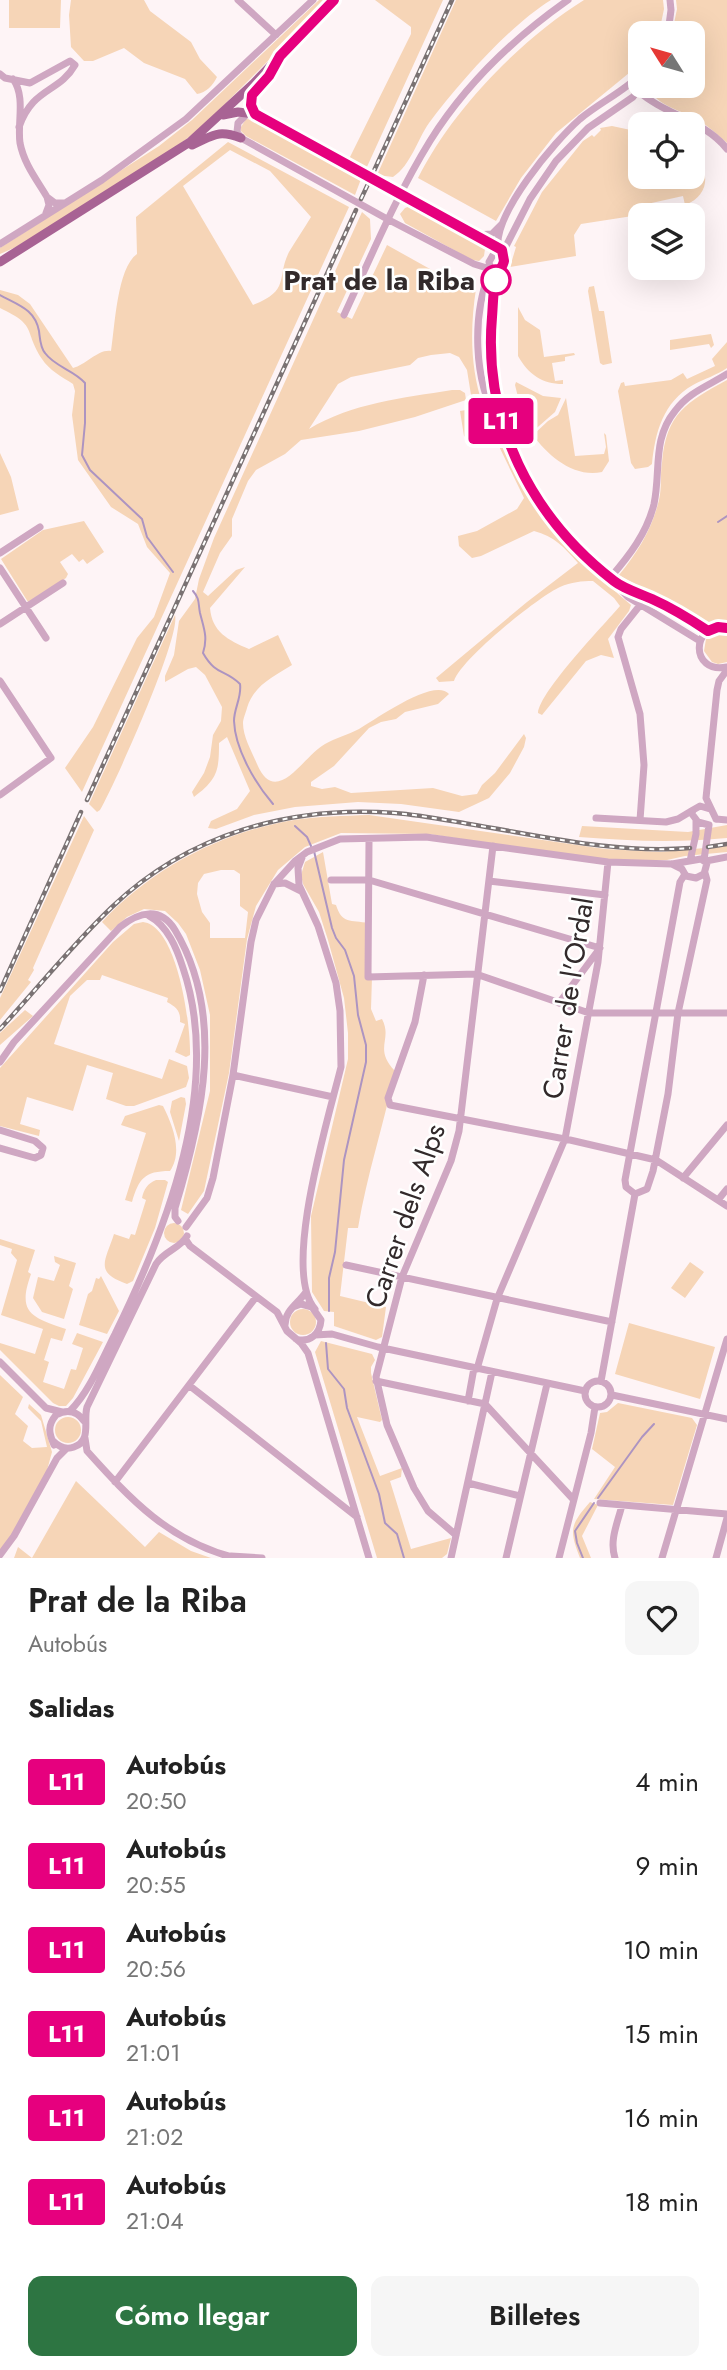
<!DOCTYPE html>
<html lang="es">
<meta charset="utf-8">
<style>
body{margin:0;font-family:Jost,sans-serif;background:#f6f6f6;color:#222;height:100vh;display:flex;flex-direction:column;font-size:26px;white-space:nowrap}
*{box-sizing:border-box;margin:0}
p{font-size:23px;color:#767676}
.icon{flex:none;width:38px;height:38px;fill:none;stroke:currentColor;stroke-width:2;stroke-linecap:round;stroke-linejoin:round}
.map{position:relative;height:1558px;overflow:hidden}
.details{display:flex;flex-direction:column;background:#fff;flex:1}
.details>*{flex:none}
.badge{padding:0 14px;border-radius:5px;font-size:24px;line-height:46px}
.needle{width:46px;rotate:307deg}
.fabs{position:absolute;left:628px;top:21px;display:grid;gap:14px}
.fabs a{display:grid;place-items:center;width:77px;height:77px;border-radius:14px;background:#fff;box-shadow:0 7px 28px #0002;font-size:35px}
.map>.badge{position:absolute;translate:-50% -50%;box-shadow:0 0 0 4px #fff}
h2{padding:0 28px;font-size:26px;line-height:63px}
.round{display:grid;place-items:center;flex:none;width:74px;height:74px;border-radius:14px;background:#f6f6f6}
.summary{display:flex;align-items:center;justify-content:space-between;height:119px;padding:0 28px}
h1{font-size:33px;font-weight:600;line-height:52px}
.button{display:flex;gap:14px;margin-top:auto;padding:14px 28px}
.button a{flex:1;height:80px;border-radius:14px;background:#2d7542;color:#fff;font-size:28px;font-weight:600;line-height:80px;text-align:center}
.button a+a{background:#f6f6f6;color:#222}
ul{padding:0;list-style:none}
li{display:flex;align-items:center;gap:21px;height:84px;padding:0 28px}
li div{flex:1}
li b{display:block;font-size:26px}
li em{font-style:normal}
li .badge{min-width:77px;font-weight:700;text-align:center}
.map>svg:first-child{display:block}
</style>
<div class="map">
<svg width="727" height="1558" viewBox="0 0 727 1558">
<rect width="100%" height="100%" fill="#fef4f6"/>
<path fill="#f6d5b7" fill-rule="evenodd" d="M9,0H61L60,28H9Z
M71,0H144L150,11L191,42L200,59L217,77C213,85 206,93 197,94L185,79L144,63L124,48L93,61H84L71,47L69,15Z
M319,0H329L201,128L161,158L16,247L0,254V248L159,146L192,120Z
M375,0H443L366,169L349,159L411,34V27Z
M456,0H551C509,26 459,83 429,123C417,140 411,165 393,177L377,175Z
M584,0H663L664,9L659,33H640V64L556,133L521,178L496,221L418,178C452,110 520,40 584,0Z
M676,0H727V143C717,134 708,126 697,119C678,109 659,107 647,87L693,86V33H672L677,9Z
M246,119L256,120L361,179L355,195L246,136L241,131V127Z
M612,126L640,132V177H693V151C710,170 711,195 685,205L683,196L638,206L639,215L581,224L574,235L576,256L510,267L516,247L514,246L542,192L583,141L592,135L594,137L601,130L600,128Z
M228,142L349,207L82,792L65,768L93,727L137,638L154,617L170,573L147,547L138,524L111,507L78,460L72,415L75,391L73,384C62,377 49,370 42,359C23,329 38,326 0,308V290L18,295L30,304L73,368C86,365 98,349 111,351C115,326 117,268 137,254L136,217ZM230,150L270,171L311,217C304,229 296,240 289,252C276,278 291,290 253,305L183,186Z
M410,206L479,244L485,249L484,256L479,261L472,260L405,223L400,214L405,208Z
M362,212L370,219L371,239L337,312L352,319L387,245L473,293L476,289C470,327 470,369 483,405C487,415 494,424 499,433C504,445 507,457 513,468C541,522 585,566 631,605L629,611L608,639L614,658L601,655L586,661L542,715L538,713C540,691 603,626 620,606L614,598L593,581C582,581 571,582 560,587C538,597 461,659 454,681L439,682L436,678L527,602L578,563C565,548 554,536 534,531L481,556L472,558L459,546L458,536L477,531L517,509L524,498L494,436L467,438L464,436L460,411L484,407L471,395L467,370L459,357L450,353L431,355L418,358L410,365L351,377L338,384L309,429C352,403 403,398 452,390H460L465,393L466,400L415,417L359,431L301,440L285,454L256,470L248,481L232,519V536L220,553L203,592L208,596L236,570L245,567L210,608C212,632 228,640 249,649L278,635L292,665C273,677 254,685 247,708C246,712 243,719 243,723C243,737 252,752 257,764C276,809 303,756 325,744C335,738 348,735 359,729C375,720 434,677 449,694L438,704L405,712L396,719L381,722L369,728L334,766L311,782V786L322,789L335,787L351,793L433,788L462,796L477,794L482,785L495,773L524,734L526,738L524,747L510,773L489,798L459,812L401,804L358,802L295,807L254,815L216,829L208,828L211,821L237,809L250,791L227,737L219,743C219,770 218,779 194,797L192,792L204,773L210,757L213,735L221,721L222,707L205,675L196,667L188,669L165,682V676L174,655L179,621L195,599L199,579L214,538Z
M594,286L599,311H604L612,363L603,365L600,363L588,291L589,287Z
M518,307L525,320L540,330L544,357L574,353L575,355L565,357V361L552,363L555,381L563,380V384C542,384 528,374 518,356Z
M711,334L714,345L711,348L709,344L670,350V340Z
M727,342V368C717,375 704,379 693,385C663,402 655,433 652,464L648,467L635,469L631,463L618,391L621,383L624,382L625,386L671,380L683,373L687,379L715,366L712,359Z
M727,380V624L703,623L619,575C638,552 652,529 659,500C662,488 660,475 662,463C666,413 687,402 727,380Z
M516,382L543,396L561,398L555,412L531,433L522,413L515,385Z
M566,398L575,456L604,454L606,447L604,433L606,435L609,461L602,472C574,478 548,456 533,435L548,421L558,415Z
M0,453L11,477L19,510L0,515Z
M84,521L104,552L87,564L83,559L79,562L72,554L60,562L68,574L66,578L28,602L1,559L43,530Z
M175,615C181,637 115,784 100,810L97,812L89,804Z
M716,632L727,633V662L718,664L712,662L704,651L706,639Z
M369,815L605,849L660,852L727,846V852L685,856L667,860L628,861L573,856L429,834L341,833L305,847L278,870L256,906L247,939L229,1073L204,1191L188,1214L181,1210L210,1091V1015L200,970L186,934L178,923L165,911L144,909L127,917L111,931L102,922C152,868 222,832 294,820C319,816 344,816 369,815ZM221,870H234L240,874V906L248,912L245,938H210V923L202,912L197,894L198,883L204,874Z
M84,816L94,830L33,968L34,970L28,980L31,982L0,1020V998Z
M727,825V838C677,843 629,841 579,837L582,826L688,832Z
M323,852L332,904L336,905C342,924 350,920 369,923L367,974L372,977L371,1009L376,1021L382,1019C393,1040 373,1048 395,1071C384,1124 367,1174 358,1228H348L340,1296L386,1307L382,1337L376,1340L334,1326V1312L324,1311L312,1292L311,1216L348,1059V1033L344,998L328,940L319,912L303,884L301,875L305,862Z
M143,922C178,926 191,1027 190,1055L186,1057L175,1052L185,1024L180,1022C181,1011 176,1007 167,1002L168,998L102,975L100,980H87L70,996L54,1044L162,1079L169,1059L187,1066L189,1078L186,1087L134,1106H126L106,1099L113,1073L87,1065L73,1111L27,1097L20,1124L40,1130L39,1136L0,1126V1068L113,942L134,924Z
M25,1010L33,1016L0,1045V1033Z
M181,1097L185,1098L186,1104L179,1141L170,1112L172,1101Z
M159,1105L163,1106C173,1126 183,1152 170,1171C144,1171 139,1179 132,1202L125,1200L146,1133L121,1125L125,1116Z
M156,1180H165L168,1182L155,1228L133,1281L127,1284C94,1272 105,1262 114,1234L129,1239L131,1234L135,1235L146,1200L142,1198C144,1189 147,1184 156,1180Z
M164 1233a10 10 0 1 1 20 0a10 10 0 1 1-20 0Z
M0,1239L35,1250L28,1272L31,1274C17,1313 31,1317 66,1329L62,1341L51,1338L44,1360L49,1362L43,1382L64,1389L71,1369L76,1370L83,1348L72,1344L77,1333L103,1342L73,1398L66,1406H59L53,1403L0,1350V1343L35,1354L43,1329L1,1315L17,1260L11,1253L12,1249L0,1245Z
M54,1256L76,1263L69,1286L73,1289L64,1319L42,1312L33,1298L38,1277L54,1281L60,1265L55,1262Z
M690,1262L704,1272L685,1298L671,1288Z
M101,1276L119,1311L107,1334L79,1325L88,1294L92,1291L96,1278L99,1279Z
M290 1322a13 13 0 1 1 26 0a13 13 0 1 1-26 0Z
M629,1323L715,1347L700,1399L615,1374Z
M321,1341L372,1354L375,1360L371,1367V1373L382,1420L380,1422L357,1417L380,1476L402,1468L401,1477L390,1481L411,1549L451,1538L447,1554L442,1558H377L315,1352Z
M0,1375L23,1397L15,1414L28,1426L23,1441L32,1448L47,1447L41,1421L28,1408L29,1404L41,1415L52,1452L46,1474L5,1546L0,1550Z
M618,1403L692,1418L697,1425L673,1505L594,1499L615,1467L592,1449L600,1413L607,1412Z
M55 1430a13 13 0 1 1 26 0a13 13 0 1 1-26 0Z
M76,1481L145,1547L159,1532L191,1551L211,1558H14L18,1547L32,1558Z
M590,1502L598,1505L582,1536L591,1558H580C569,1530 570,1525 590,1502Z"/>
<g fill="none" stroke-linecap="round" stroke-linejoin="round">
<path stroke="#ad94c1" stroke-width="2" d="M0,295C18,305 35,309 39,331C40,338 40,347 45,353C55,367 74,370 85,383V423L82,455L90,470L142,519L147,537L173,572
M718,522L727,516
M193,591C200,599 198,603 200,613C204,629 208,637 203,653C216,676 225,669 240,684C242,697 234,708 234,721C235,749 255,783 273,804
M295,826L307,837L311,846
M314,851L332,928L336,938L345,950L354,976L358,1015L366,1045V1062L344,1160L335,1252L329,1278V1311
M326,1343L328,1369L344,1389L347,1408L379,1494L385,1523L397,1534L404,1558
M598,1498L642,1437L654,1424
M583,1558L577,1543L575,1531L594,1503"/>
<path stroke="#cfa7c2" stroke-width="7" d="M238,0L276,35
M668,33L671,10L670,0
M0,74L5,78L30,83L70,61L75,65C59,93 33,87 19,127
M13,79C26,97 17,123 20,143C24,164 37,180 47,197
M638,91C665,115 704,120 727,149
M46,213L49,205L47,197L55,203H65
M476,235L492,234L502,224
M0,244L102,180L186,119L313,0
M498,248C494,213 554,142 580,119C599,103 623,92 640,75
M503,252L530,199L556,161L588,128L633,97L641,86
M490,269L474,264L389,220L241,138L237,132L238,123L246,115L255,114L500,249C508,256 505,267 497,273
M490,271C472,315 473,380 498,422
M491,272L489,262L497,248
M497,273L491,338L496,403L507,440L529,484L553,521L628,597L700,641
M344,315C371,257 396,196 430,141C465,85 514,38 568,0
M0,553L40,527
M0,568L46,638
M610,578C629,556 647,533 654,504C661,471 652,439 675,411C689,392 708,386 727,374
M616,583L664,604L708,631
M0,624L63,583
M727,629C690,621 690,675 727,667
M0,681L51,758L0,795
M596,818L666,822L678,819L693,810
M716,819L706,798L717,690L719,681L727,670
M716,819L727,820
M640,820L644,765L640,714L618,637L621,629L641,604
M709,825L698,822L692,814L693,810L700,806L710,809
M369,841L368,977L476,974L589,1013H727
M303,855L298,868L299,885L318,926L336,983L340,1011L341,1067C329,1116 281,1271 315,1309
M704,860L709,825
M690,861L696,834V820
M706,861L727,857
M331,880H369L600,948L559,1003
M489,881L605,895
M274,884L285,883L301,891
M424,975L415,1022L388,1098L390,1105L570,1140L656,1160L727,1206
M0,1062L14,1042L120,927C139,912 160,906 175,930C226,1015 202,1119 175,1208V1217L178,1221
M233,1075L333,1097
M0,1130L35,1141L43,1148L41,1155L35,1158L0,1148
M683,1178L727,1125
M635,1194L647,1189L653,1171L668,1094L678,1013L707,880L705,873
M635,1194L626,1187L625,1180L680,882L685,874
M718,1200L727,1189
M186,1227L207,1198L213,1178L233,1075L251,942L256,920L274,884L295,861L307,852L340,839L426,837L608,862L672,864L701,859L707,863L704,874L696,878L686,876L682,869L672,864
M186,1240L190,1246L277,1312L287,1331L301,1343L308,1353L369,1558
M346,1265L612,1322
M293,1307L301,1304L312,1307L321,1320C320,1334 310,1343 296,1339
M285,1325C285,1310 298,1304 306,1292
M315,1335L332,1334L378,1347L585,1391
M0,1362L46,1408L62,1412
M477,1369L497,1299L565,1139L598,962L608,862
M585 1394a13 13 0 1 1 26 0a13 13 0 1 1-26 0Z
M376,1381L485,1404L573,1499
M601,1381L635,1194
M190,1386L357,1517
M612,1395L727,1419
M468,1401L474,1368
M70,1411C90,1391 102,1359 115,1334C167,1228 223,1086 183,968C177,949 168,926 149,916
M85,1438L87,1451C131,1500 169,1541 235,1558
M53,1441C59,1447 66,1450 74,1447C92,1441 83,1421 87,1407L156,1264C164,1251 181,1248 187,1236
M54,1445C49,1433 47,1426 56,1415C67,1409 77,1411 84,1421
M115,1482L256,1297
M468,1483L520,1496
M600,1503L727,1514
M456,1535L428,1511L414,1488L387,1425L376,1377L402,1277L451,1161L459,1131L493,846
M0,1555L14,1536L57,1458L66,1449
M231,1556L262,1558
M451,1558L492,1372
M506,1558L547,1384
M559,1558L591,1433L595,1407
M615,1558C609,1540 618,1522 622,1505
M662,1558L727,1339
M716,1558L727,1518"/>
<path stroke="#a86394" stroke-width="9" d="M255,114C245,93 260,88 272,72
M223,115L238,112L255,114
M192,145C213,136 217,129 241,138
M0,262L190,142L253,84L334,0"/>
<defs>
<path id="rail" d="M373,173L452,0
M361,199L368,184
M87,800L356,210
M708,847L727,844
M0,991L81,812
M0,1029C37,989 72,945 112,907C188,834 291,805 395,813C420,815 445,820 469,824C542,836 616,854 690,848"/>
</defs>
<use href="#rail" stroke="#7a7273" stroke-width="4.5"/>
<use href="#rail" stroke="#fff" stroke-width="2" stroke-dasharray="5" stroke-linecap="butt"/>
</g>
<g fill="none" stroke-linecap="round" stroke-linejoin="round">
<defs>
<path id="line" d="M334,0L280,56L269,76L252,95L251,105L255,114L502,250L504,261C503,267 498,271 497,275C493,284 493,306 492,317C483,422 531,517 614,581C624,589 641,594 652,599C672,608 690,619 708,631L718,627L727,628"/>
</defs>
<use href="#line" stroke="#fff" stroke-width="16"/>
<use href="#line" stroke="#e6007e" stroke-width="10"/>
</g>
<circle fill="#fff" stroke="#e6007e" stroke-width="3.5" cx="496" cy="280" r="14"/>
<g text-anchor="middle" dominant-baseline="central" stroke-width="5" stroke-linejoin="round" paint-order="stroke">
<g font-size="28" font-weight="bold" fill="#322a2b" stroke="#fff" text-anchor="end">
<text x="475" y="280">Prat de la Riba</text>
</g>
<g font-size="28" fill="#322a2b" stroke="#fff">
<text transform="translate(568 998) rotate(-81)">Carrer de l'Ordal</text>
<text transform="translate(405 1216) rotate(-71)">Carrer dels Alps</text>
</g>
</g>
</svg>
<div class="fabs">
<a><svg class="needle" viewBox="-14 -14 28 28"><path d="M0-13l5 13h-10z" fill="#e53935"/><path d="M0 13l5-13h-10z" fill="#767676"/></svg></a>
<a><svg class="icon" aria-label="locate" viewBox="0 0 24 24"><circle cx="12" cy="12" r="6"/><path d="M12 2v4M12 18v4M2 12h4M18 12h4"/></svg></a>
<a><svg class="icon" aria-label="layers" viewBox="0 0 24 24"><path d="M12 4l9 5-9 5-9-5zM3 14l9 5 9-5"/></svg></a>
</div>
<b class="badge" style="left:501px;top:421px;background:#e6007e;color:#fff">L11</b>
</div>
<section class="details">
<div class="summary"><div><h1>Prat de la Riba</h1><p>Autobús</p></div><a class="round"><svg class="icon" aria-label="heart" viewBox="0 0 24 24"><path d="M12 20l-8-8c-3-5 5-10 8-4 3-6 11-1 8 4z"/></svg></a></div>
<h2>Salidas</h2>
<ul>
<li><span class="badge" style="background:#e6007e;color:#fff">L11</span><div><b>Autobús</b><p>20:50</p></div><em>4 min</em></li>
<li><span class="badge" style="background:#e6007e;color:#fff">L11</span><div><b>Autobús</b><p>20:55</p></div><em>9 min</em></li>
<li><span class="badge" style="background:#e6007e;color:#fff">L11</span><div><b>Autobús</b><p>20:56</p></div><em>10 min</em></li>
<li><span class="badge" style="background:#e6007e;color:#fff">L11</span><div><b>Autobús</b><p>21:01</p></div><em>15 min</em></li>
<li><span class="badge" style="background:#e6007e;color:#fff">L11</span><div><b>Autobús</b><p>21:02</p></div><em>16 min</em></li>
<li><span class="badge" style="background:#e6007e;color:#fff">L11</span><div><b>Autobús</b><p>21:04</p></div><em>18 min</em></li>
</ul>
<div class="button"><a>Cómo llegar</a><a>Billetes</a></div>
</section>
